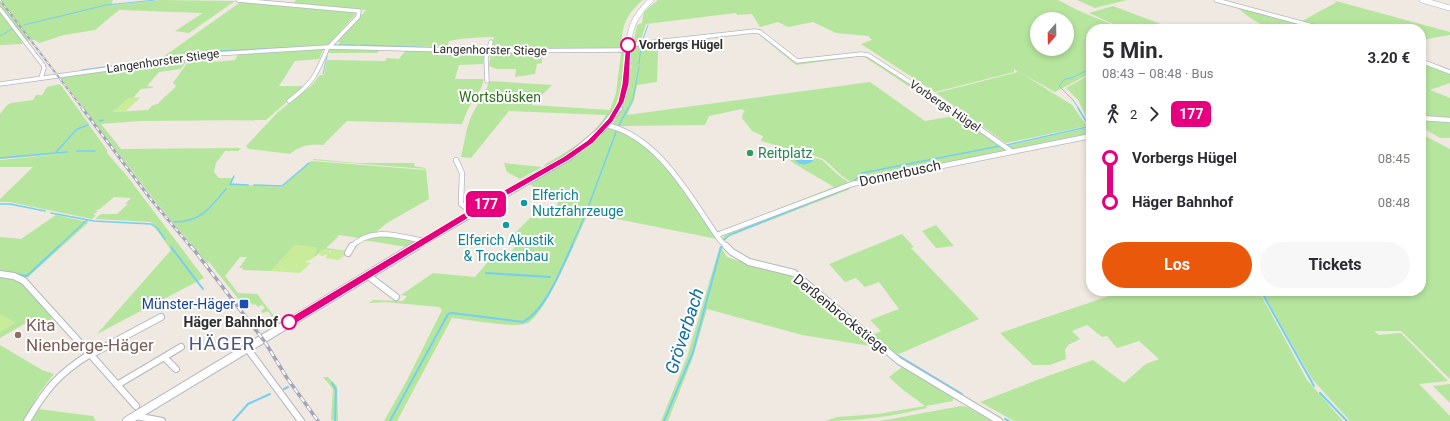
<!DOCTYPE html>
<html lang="de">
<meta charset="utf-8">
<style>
body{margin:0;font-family:Roboto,sans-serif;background:#f7f7f7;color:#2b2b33;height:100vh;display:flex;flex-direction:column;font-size:15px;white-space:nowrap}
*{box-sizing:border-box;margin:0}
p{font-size:13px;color:#7c7c81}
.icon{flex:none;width:22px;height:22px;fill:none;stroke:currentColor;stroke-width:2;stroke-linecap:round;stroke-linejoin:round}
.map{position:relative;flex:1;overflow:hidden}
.side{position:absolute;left:1086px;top:24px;width:340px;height:272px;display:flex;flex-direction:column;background:#fff;border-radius:16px;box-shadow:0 2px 6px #0003}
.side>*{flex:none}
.badge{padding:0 8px;border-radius:6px;font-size:14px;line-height:26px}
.needle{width:26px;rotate:200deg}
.controls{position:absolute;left:1030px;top:12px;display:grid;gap:8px}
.controls a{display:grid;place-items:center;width:44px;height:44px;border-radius:50%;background:#fff;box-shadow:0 2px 6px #0003;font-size:20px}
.map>.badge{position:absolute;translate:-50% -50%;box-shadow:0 0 0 2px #fff}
.legs{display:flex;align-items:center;gap:6px;height:44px;padding:0 16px;font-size:13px}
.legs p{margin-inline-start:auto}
.headline{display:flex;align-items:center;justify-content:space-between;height:68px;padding:0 16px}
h1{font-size:22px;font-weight:700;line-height:30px}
.button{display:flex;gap:8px;margin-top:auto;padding:8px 16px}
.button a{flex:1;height:46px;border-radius:24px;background:#ea580c;color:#fff;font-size:16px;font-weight:700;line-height:46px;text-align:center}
.button a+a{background:#f7f7f7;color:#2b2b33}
ul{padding:0 16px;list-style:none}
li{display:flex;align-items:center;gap:14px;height:44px;font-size:15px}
li i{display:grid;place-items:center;width:6px;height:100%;margin:0 5px;background:currentColor}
li i::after{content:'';width:10px;height:10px;margin:-5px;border:3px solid;border-radius:50%;background:#fff}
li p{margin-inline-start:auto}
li:first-child i{background:linear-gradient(#0000 50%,currentColor 0)}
li:last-child i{background:linear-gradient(currentColor 50%,#0000 0)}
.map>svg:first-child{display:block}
</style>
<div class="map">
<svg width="1450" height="421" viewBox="0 0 1450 421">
<rect width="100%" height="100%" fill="#efe9e1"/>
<path fill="#b6e59e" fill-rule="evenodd" d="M0,0H113L111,5L161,0L235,1L189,33L175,31L203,13L119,10L95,30L64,35L39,43L35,40L21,41L23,44L0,45Z
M296,0H643C626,14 622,26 621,48L612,49H491L494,37C478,37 464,38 449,41L447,47L338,45L340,42L337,41L366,10L293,4Z
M658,0H1058L1077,10L1123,29H1091V73L1055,92L1021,73L1072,105L1087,126L1006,143L936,93L1018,72L1014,69V72L935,92L861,44L872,40L868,36L836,33L813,22L788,27L778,22L760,27L752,14L737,15L736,13L646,24L640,43L633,44L637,25L642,23L644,12ZM1037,19H1067V49H1037Z
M1077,0H1127L1095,8Z
M1332,0L1450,32V35L1421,40V29H1395L1390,26L1375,29H1328L1302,21L1337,2Z
M242,1L353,12L357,13L328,45L217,52L163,60V57Z
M1113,6L1174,29H1124L1089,13Z
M1238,8L1303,23C1278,37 1257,25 1238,8Z
M754,32L759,33L796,62L861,55H867L928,93L1008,150L851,182C839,176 832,164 821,158L761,141L763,136L752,131L742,118L743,113L745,112L742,109L709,116L705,125L618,126L612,125L626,97L629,67L633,66L629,65L630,46ZM756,32L796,65L863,56L954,116L925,121L870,82L627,115L634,100L637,85L657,82L658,50L656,44Z
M324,48L319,59L295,61L279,86H305L266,120L140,121L101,124L121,149L241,148L238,151H225L216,163L214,172L219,178H234L230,184L282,187L311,161L426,170L429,199L387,223L375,233L360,238L338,235V237L326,248L347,251V253L339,260L346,252L332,250L331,252L330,250C323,248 320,252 316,256H314L317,248L295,245L271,271L242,270L243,268H239L247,257H240L225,276L238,293L257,294L280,324L275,327L269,319L272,317L268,311L263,313L261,311L265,308L262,305L258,307L255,304L253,305L251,303L244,306L209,262L207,263L156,202L60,77L188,59L181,69L159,72L147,86L154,87L152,88L141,89L133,98H129L113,112L148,110L153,105L158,104C163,97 171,93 176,86L173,83L190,59L218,55L214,62L235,60L239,53Z
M330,48L380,49L377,53H328Z
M406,50L485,52L483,64L459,65L455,79H484L481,88L468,109L462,124L347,121L323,145C309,144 301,145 290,154L249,149L246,146L278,112L311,86L320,75H324L327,60L385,61L387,58L399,59Z
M619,51L624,52C623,65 623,79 620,92C612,127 576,149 547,166L544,165C567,152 592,138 606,115L509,111L471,158L461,157C465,141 466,124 475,109C480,99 487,92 489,81L552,85L532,105L610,110L616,93L621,53H618Z
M491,52H542V63L537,64L535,74L515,77L516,69H497L489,66Z
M1421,61L1450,72V83L1430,90L1450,98V138H1440L1421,127Z
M1091,74V133L1012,149L1007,146L1091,127L1078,100L1066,88Z
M60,84L89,124L77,128L56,151L78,129L89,125L107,150V153L127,176L204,278L97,334L171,250L151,222L95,219L101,214H117L128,204H125L131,198L114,197L100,209L95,210L98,211L93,215H96L92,219L9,202H0V199L33,167H0V160L62,154L0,159V114L7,105L11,103L33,100L36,95H42L47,87Z
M609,127C661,142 689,197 717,239L607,217L583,213L582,216H587C577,238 546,313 528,323C515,329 467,319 452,318L397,421H384L406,382L442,310L439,307L385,302L369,303L373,300L403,301L407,296L401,295L433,273L475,277L493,256C507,258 511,253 518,242L510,238L531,217L542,219L543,217L556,215L555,214L558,200L527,183L584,148Z
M1421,134L1450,149V379L1401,331H1374L1379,335L1401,333L1448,381L1419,384L1450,416V421H1350L1312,379L1262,291H1421Z
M782,149L822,160L837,174L848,182V184L720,233L717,232L679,179L680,178L717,231H721L834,187L795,164L779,152Z
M314,159L357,163H415L414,166L425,168L426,169L312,160Z
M504,163L542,167L520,179L507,172Z
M852,186L848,190L727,237L725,241L722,239L725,235Z
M56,215L89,222L27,278L24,279L0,274V237L21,239Z
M936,225L954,246L936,248L922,231Z
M373,234L418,240L407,247L363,240Z
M902,234L914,247L911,248L979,319L899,354L892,351L873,335L881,331L870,320L899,309L879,282L865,287L856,278L845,282L829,264Z
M720,246L727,257L750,265L789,274L876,347L802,335L707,309L693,357L668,421H661L687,357Z
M0,276C23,276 37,299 51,314V318L54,322L50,324L36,317L0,338Z
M1124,291H1259L1307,380L1343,421H1014L980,402L1045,377L1093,360L1124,383L1146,364L1159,359L1139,341L1117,348L1107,336L1102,337L1087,325L1072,331L1080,339L1068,345L1065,350L1066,359L1050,365H1033L1000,333Z
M0,345L42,370L54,374L40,392L23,421H0Z
M902,367L953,398V401L926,406L927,408C893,416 860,421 825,421L837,417L878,414L925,406L902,389L889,377Z
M323,377H328L337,386L338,421L331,420L333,389Z
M1450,384V403L1433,386Z
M961,406L967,407L992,421H880Z
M38,409L93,416L96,421H32Z"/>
<path fill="#c9ec9a" d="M141,97L126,111L113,112L129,98Z
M295,245L318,248L316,250L315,257L305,262L311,263L300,273L271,271Z
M326,249L329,250L330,253L332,250L346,252L338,260L325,258L328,254L322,256L319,255L320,252Z
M2,315L16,323L0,332V316Z"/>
<path fill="#75cff0" d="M795,154L804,155L813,159V161C804,167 799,165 792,157L793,155Z"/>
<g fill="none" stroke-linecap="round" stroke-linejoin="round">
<path stroke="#75cff0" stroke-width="1" d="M24,25L106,5L155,0
M16,27L18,26
M1137,29L1144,27
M0,36L12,29
M642,42L648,25
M334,45H355
M361,45L442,48
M451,48L480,49
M494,49H548
M163,59L219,51L322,46
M639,64L641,46
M82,70L153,60
M323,74L327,56
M628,109L633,99L639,67
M1079,109L1073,100L1059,86L1065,79L1072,78L1091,68"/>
<path stroke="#75cff0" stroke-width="1.5" d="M1078,108L1089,126
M100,121L103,120
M619,125L628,108
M1007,145L1087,127
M77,151H95
M56,152L77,129L88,125
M0,158L67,152
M854,181L862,173L1000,146
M230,184L248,185
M230,185L234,176
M254,185L282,186L309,163
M0,204H10L45,211
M51,213L94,221L151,224L157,228L165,239
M586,213L616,132
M174,222C201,222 210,208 226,189
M724,240L730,235L850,187
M58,247L87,220
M571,247L584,218"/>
<path stroke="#75cff0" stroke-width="2" d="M171,247L203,289
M6,272L27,276L59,246
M486,273L550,277
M1261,291L1314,386
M894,353L962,394
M332,383L336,390L335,421
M284,389L288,387
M1320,393L1347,421
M1005,419L1009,421
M233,421L248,404L270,394
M390,421L448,314L452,313L523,322C546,310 561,269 572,246
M664,421L693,352L721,247"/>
<defs>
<path id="street-far2" d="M238,0L359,11L358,17L329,47
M1216,0L1324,29
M0,9L43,65L44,68L41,78
M628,45L755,31L760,32L797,61L861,54L868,55L952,109
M1421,61L1450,72
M487,81L486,58L491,42
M0,84L215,54L328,47L488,51L628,50
M289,101C314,82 316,75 328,47"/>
<path id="street-far1" d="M950,108L1011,151
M1421,118L1450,120
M606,125C659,136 691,199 720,240L727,247
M456,160L462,173L461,204L472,212
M717,235L852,184L1091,136
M351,247C372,226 399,236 424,241"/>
<path id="street" d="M726,246L732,252L749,262L794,273L899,361L999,421
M348,253L352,246
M0,274L14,276L24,281L90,354C58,374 46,389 27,421
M367,275L396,297
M247,348L301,421
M90,354L136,406
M90,355L161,317
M164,357L176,369
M117,385L181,347
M136,416L162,421"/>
<path id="secondary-far2" d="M1422,0L1450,8
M618,109C633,82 622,50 634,22C638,13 644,7 651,0"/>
<path id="secondary-far1" d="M414,247L569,157L601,130L619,108"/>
<path id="secondary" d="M127,421L416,246"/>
</defs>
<use href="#street-far2" stroke="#b4b7c1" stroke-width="5"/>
<use href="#street-far1" stroke="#b4b7c1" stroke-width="6"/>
<use href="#street" stroke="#b4b7c1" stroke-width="8"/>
<use href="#secondary-far2" stroke="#b4b7c1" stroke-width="6"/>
<use href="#secondary-far1" stroke="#b4b7c1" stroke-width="8"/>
<use href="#secondary" stroke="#b4b7c1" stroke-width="10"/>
<use href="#street-far2" stroke="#fff" stroke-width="3.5"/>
<use href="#street-far1" stroke="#fff" stroke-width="4.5"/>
<use href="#street" stroke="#fff" stroke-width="6"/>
<use href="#secondary-far2" stroke="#fff" stroke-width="5"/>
<use href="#secondary-far1" stroke="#fff" stroke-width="6"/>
<use href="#secondary" stroke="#fff" stroke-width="8"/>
<defs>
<path id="rail-far2" d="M0,0L83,109"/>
<path id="rail-far1" d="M82,108L150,198L191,247"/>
<path id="rail" d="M191,246L265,342L287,378L318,421"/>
</defs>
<use href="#rail-far2" stroke="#a3a6b8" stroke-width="2"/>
<use href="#rail-far1" stroke="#a3a6b8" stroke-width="3"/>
<use href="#rail" stroke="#a3a6b8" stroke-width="3.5"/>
<use href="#rail-far2" stroke="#fff" stroke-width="1" stroke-dasharray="3.5" stroke-linecap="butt"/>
<use href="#rail-far1" stroke="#fff" stroke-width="1.5" stroke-dasharray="4" stroke-linecap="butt"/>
<use href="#rail" stroke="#fff" stroke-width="2" stroke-dasharray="5.5" stroke-linecap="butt"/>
</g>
<path fill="#e6007e" stroke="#fff" d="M626,43L631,45L629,84L624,102L613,121L593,143L569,160L475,214L293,325H286L285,322L286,320L469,210L563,157L588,140L608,119L618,102L622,84Z"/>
<g fill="#fff" stroke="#e6007e" stroke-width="2">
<circle cx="628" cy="45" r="7"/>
<circle cx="289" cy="322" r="7"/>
</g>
<circle fill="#2e9e5b" stroke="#fff" stroke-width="1.5" cx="750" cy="153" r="4"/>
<g fill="#0f9aa8" stroke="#fff" stroke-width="1.5">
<circle cx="524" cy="203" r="4"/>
<circle cx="506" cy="225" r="4"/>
</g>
<rect fill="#1a4fb4" stroke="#fff" stroke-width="1.5" x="239" y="299" width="10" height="10" rx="2"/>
<circle fill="#8d6e63" stroke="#fff" stroke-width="1.5" cx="18" cy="335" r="4"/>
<g text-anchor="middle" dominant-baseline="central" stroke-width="4" stroke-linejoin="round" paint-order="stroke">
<g font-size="12" font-weight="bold" fill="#2e2e2e" stroke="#fff" text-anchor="start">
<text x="639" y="45">Vorbergs Hügel</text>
</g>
<g font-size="12" fill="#2e2e2e" stroke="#fff">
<text transform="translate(490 50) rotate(1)">Langenhorster Stiege</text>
<text transform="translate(163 61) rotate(-8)">Langenhorster Stiege</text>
<text transform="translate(945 106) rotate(34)">Vorbergs Hügel</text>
</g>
<g font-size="14" fill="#2c6e1b" stroke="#fff">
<text x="500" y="97">Wortsbüsken</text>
</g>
<g font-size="14" fill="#27864d" stroke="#fff" text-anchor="start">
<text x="758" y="153">Reitplatz</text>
</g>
<g font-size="14" fill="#2e2e2e" stroke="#fff">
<text transform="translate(900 173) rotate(-12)">Donnerbusch</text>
<text transform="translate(841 314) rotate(39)">Derßenbrockstiege</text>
</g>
<g font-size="14" fill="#0d838f" stroke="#fff" text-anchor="start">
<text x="532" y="195">Elferich<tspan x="532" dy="16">Nutzfahrzeuge</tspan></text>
<text x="506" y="240" text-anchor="middle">Elferich Akustik<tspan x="506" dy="16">&amp; Trockenbau</tspan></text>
</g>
<g font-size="14" fill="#164399" stroke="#fff" text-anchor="end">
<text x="235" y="304">Münster-Häger</text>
</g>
<g font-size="14" font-weight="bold" fill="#2e2e2e" stroke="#fff" text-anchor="end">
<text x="278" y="322">Häger Bahnhof</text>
</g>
<g font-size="17" fill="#785e54" stroke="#fff" text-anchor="start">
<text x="26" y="325">Kita<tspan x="26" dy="20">Nienberge-Häger</tspan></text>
</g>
<g font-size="18" font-style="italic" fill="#0d6fa3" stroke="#fff">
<text transform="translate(684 331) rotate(-72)">Gröverbach</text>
</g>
<g font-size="19" letter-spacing="1" fill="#4d5680" stroke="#fff">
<text x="222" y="343">HÄGER</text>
</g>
</g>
</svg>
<div class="controls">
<a><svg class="needle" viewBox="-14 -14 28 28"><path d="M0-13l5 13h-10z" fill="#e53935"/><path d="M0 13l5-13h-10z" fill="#7c7c81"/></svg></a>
</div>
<b class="badge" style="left:486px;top:204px;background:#e6007e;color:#fff">177</b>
<section class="side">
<div class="headline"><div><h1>5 Min.</h1><p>08:43 – 08:48 · Bus</p></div><b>3.20 €</b></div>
<div class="legs"><svg class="icon" aria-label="walk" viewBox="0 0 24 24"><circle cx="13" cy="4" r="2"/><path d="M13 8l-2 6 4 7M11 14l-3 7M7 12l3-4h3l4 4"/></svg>2<svg class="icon" aria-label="forward" viewBox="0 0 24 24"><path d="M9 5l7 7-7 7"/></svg><b class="badge" style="background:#e6007e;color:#fff">177</b></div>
<ul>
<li><i style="color:#e6007e"></i><b>Vorbergs Hügel</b><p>08:45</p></li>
<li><i style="color:#e6007e"></i><b>Häger Bahnhof</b><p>08:48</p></li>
</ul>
<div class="button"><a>Los</a><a>Tickets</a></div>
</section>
</div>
